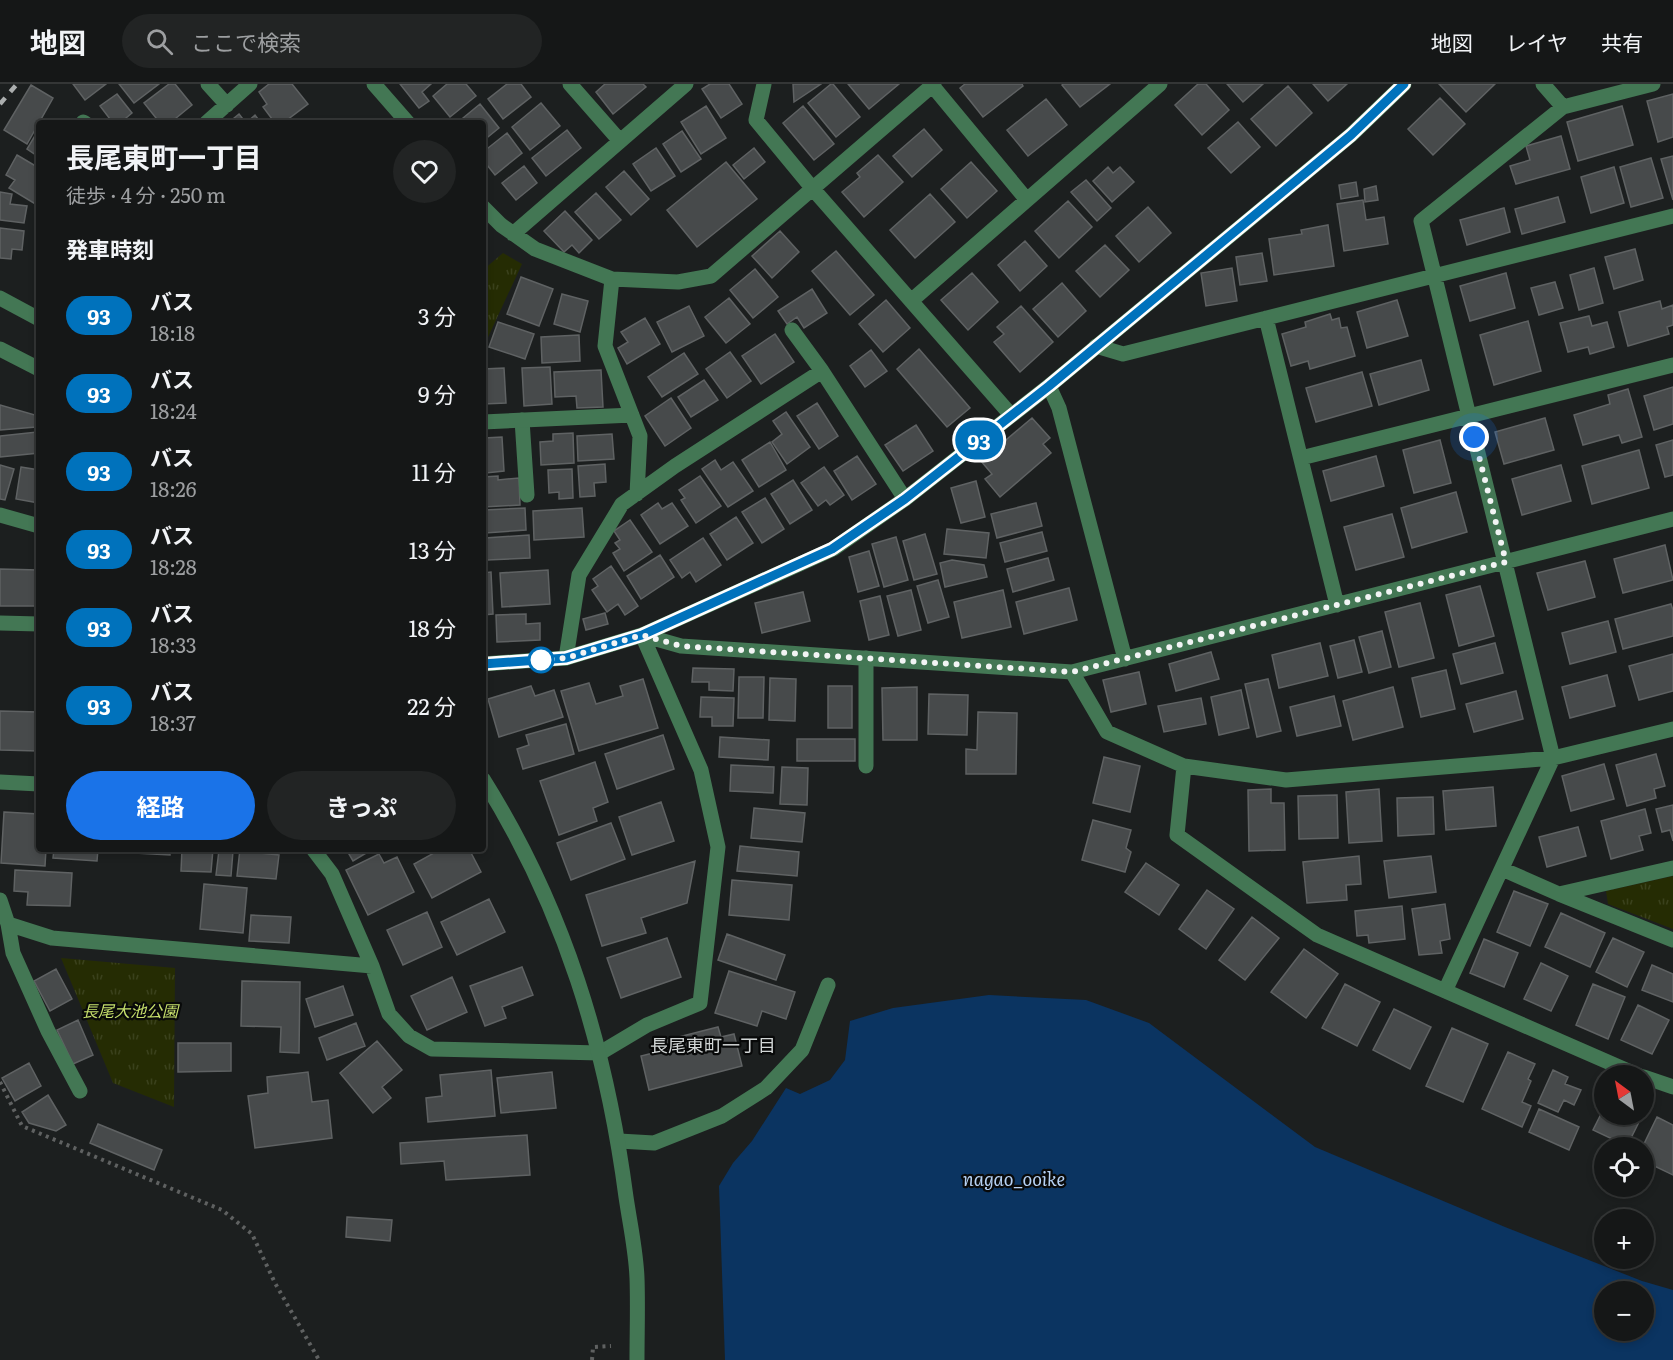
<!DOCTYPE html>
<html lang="ja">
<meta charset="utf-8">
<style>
body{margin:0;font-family:Literata,"Noto Sans JP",serif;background:#222424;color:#f1f3f6;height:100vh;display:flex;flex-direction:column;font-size:22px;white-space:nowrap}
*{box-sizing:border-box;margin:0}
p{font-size:20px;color:#9d9fa1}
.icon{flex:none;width:33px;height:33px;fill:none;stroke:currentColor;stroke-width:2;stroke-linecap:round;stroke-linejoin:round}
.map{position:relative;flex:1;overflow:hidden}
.drawer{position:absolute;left:36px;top:36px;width:450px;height:732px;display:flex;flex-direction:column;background:#151717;border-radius:6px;box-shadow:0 3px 9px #0003,0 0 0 2px #343636}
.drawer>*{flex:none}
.badge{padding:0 12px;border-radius:20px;font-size:21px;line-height:39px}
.needle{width:39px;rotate:328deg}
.buttons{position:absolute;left:1594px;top:981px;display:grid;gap:12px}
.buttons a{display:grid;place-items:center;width:60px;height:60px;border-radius:50%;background:#151717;box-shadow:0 3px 9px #0003,0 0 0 2px #343636;font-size:30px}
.you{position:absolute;width:30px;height:30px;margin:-15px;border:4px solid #fff;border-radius:50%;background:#1a73e8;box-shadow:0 0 0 9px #1a73e833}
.map>.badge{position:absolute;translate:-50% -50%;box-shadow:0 0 0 3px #fff}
h2{padding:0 30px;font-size:22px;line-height:54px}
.round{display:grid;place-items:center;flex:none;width:63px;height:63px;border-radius:32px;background:#222424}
.headline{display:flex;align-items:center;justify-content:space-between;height:102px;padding:0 30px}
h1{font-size:28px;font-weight:700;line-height:45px}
.button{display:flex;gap:12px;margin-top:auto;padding:12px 30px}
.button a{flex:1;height:69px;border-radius:36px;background:#1a73e8;color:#fff;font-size:24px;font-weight:700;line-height:69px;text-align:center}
.button a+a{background:#222424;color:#f1f3f6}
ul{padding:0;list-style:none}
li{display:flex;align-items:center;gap:18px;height:78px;padding:0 30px}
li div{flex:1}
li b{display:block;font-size:22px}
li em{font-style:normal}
li .badge{min-width:66px;font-weight:700;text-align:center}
header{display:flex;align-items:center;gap:36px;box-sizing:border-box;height:84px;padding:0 30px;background:#151717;border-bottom:2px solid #343636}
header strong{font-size:28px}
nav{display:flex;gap:33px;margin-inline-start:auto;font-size:21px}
.search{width:420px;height:54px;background:#222424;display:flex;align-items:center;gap:15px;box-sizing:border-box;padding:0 21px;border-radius:33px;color:#9d9fa1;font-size:22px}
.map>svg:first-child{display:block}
</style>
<header>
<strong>地図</strong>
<div class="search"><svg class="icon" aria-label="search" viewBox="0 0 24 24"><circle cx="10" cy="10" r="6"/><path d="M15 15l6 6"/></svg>ここで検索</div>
<nav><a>地図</a><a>レイヤ</a><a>共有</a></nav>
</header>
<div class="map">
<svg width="1673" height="1276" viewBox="0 0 1673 1276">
<defs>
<pattern id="park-tufts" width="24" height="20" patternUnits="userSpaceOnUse" patternTransform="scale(1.5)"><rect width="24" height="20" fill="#252c03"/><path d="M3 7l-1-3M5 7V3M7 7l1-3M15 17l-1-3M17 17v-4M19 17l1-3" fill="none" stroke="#3a411c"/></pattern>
</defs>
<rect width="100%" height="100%" fill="#1c1f1f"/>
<path fill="url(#park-tufts)" d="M503,169L522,180L483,264V186Z
M1673,792V845L1608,820L1606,807Z
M61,874L175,884L174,1023L113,999Z"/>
<path fill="#0b3461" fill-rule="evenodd" d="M989,911L1086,916L1149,939L1315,1063L1505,1143L1642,1197L1673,1206V1276H725L719,1102L733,1079L752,1057L786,1004L800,1010L830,996L845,976L850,937L893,924ZM1605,1208H1644V1246H1605Z"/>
<path fill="#474a4b" stroke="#5f6263" stroke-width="1.5" d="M73,0H106L85,16Z
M119,0H159L134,19Z
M169,0H175L192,21L170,39H160L144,19Z
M269,0H292L308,20L283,39H275L263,23L267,20L259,8Z
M400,0H431L422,8L429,17L419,24Z
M447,0H466L476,12L450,33L433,12Z
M507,0H521L531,13L503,35L488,15Z
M605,0H643L646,3L613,30L596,8Z
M710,0H729L742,20L721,34L702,5Z
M793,0H821L794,18Z
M831,0H833L860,33L836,53L808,19Z
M848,0H899L869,25Z
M965,0H1022L1023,2L983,33L960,4Z
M1063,0H1110L1080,23L1062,1Z
M1198,0H1206L1229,26L1202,51L1175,21Z
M1227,0H1263L1243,18Z
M1313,0H1347L1328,17Z
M1439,0H1495L1466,28Z
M31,1L53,14L27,60L4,46Z
M1288,2L1312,29L1276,62L1251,35Z
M117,10L132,29L120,39H113L100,22Z
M1673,10V53L1658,58L1647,17Z
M1440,14L1465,40L1433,71L1408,45Z
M1046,15L1067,41L1028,72L1007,46Z
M541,19L560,42L530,66L512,43Z
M480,20L499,44L483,57V39H457Z
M706,22L726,54L701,70L681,38Z
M803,22L834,60L814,76L783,39Z
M1622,22L1633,61L1578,77L1567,38Z
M239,30L246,39L255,31L261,39H228Z
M1238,38L1260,63L1231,89L1208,64Z
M39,45V73L27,65Z
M924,45L942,66L912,93L893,72Z
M567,46L581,64L546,92L532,74Z
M682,47L701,75L681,88L663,60Z
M507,49L522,69L495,91L483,76V68Z
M1561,52L1570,85L1516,100L1510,82L1530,76L1526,62Z
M656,64L675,92L651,107L633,80Z
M754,64L765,78L744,95L733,81Z
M17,71L39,84V118L37,121L9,104L15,96L6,91Z
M878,71L903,98L864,133L842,108L860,93L857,89Z
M1673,72V116L1661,75Z
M1651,74L1663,114L1631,123L1620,83Z
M726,78L757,115L697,163L667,126Z
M971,78L997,107L967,134L941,105Z
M524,82L537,99L516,116L502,99Z
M1108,83L1113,89L1120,83L1134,98L1112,118L1093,97Z
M1614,83L1624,119L1591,129L1581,93Z
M624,87L649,115L631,131L606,103Z
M1086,96L1111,124L1097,137L1071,108Z
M1356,98L1358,112L1341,115L1339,101Z
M1376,102L1378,116L1365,118L1364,105Z
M0,108L12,110L10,120L27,122L24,139L0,136Z
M596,109L621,136L599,155L575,128Z
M930,110L955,138L915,174L890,146Z
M1558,113L1565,138L1522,150L1515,125Z
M1363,116L1366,136L1384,133L1388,160L1344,167L1337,120Z
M1068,117L1092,143L1059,174L1035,147Z
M1148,123L1171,149L1139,178L1116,152Z
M1504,124L1510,148L1467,161L1460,136Z
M565,127L592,156L579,169L572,161L564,168L544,147Z
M1328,141L1334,182L1274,191L1269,155L1302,150L1301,146Z
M0,144L24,147L22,166L12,165L11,175L0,174Z
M780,147L799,168L772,194L752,172Z
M1025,157L1047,182L1020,207L998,181Z
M1105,161L1129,186L1100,213L1076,187Z
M1635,165L1643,196L1614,205L1605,173Z
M836,167L874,211L850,231L812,187Z
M1262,169L1267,197L1240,201L1236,173Z
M1232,184L1237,217L1206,222L1201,189Z
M1594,184L1603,219L1579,226L1570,191Z
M755,185L778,213L753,234L730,206Z
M972,189L998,218L968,246L941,216Z
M1506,189L1515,224L1470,237L1460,202Z
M521,193L553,205L539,242L507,230Z
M1555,198L1563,224L1539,231L1531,204Z
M1062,199L1086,227L1058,253L1033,225Z
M812,205L827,229L804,244L797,233L787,240L778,227Z
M562,210L588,217L580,248L554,240Z
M729,214L750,240L726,259L705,233Z
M886,216L910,244L883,268L859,240Z
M1397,216L1408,252L1367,264L1357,228Z
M1660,217L1662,225L1673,221V241L1667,243L1669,250L1628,262L1619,228Z
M689,222L704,252L672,268L657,238Z
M1021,222L1053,258L1020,288L994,258L1004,250L997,243Z
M1330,230L1332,236L1339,234L1341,244L1347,243L1355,272L1310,285L1308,277L1291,282L1282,250L1306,243L1305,238Z
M1589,232L1592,242L1607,238L1614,263L1590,270L1588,263L1568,268L1560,239Z
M645,234L660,260L627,280L618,264L628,258L621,248Z
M1528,237L1541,287L1494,301L1480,251Z
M498,238L534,250L525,275L489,263Z
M775,250L794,278L761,300L742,272Z
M579,251L580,277L542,279L541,253Z
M919,265L970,324L947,343L897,285Z
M871,266L887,287L865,303L850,282Z
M730,268L751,297L727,314L706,285Z
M684,269L698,290L662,313L648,293Z
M1421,276L1429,306L1379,321L1370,290Z
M550,283L552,320L524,322L522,284Z
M504,284L506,319L483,320V285Z
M601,286L603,323L577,324L576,312L555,313L554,288Z
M1362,288L1372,322L1316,338L1306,304Z
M704,296L718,316L691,333L678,313Z
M1673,303V340L1654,346L1644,312Z
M1628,305L1642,353L1622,359L1619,351L1583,361L1574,331L1610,320L1608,311Z
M671,314L691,344L665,362L645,332Z
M817,319L838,352L819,365L797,332Z
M0,321L35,331L36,343L0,346Z
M786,328L810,363L787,380L772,358L782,350L773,337Z
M1032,334L1050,354L1043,360L1051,369L1000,413L985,395L992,390L981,377Z
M1545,334L1554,366L1504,380L1495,348Z
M916,341L933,367L903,387L885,361Z
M37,348L39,369L0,373V352Z
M573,349L574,379L541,381L540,358L553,357V350Z
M612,350L614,375L578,377L577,352Z
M502,353L504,387L486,389L484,354Z
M1440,356L1451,399L1414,409L1403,366Z
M1673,356V391L1665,393L1656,361Z
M770,358L786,386L759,403L742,376Z
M1639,366L1649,404L1592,420L1582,382Z
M857,372L876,400L852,416L834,387Z
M1376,372L1384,402L1331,417L1323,387Z
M715,376L721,386L733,378L753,407L728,423L702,385Z
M605,380L606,398L594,399L595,412L580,413L578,382Z
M0,381L14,385L5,416L0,415Z
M1561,381L1571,417L1522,431L1512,395Z
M21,383L39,386V419L16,415Z
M824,383L844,411L830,421L826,416L818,422L801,399Z
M572,385L573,414L559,415V408L549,409L548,386Z
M498,392V396L519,394L520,421L483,423V393Z
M700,392L721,422L696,439L681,416L685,414L679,406Z
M793,396L812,426L790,440L771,410Z
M976,397L985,433L961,439L951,404Z
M1456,408L1467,448L1412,464L1401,424Z
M765,414L784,445L762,459L742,428Z
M658,419L662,425L672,419L688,442L660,460L641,431Z
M1036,419L1042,442L997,454L991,430Z
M525,424L526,446L485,449L484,426Z
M582,424L584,453L534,456L533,427Z
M1392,430L1404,473L1356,486L1344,443Z
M736,433L753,459L727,476L710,450Z
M630,436L652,468L624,487L613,469L620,465L615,459L620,456L614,447Z
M947,445L989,449L986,474L944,470Z
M1042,448L1047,467L1005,478L1000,459Z
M925,450L937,490L914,496L903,457Z
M529,451L530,474L487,476L485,454Z
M896,453L908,496L884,503L872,460Z
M703,454L721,481L696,498L690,488L682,494L670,476Z
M1665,461L1673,496L1623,509L1614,475Z
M869,467L879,502L858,508L849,473Z
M660,471L674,493L641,515L627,492Z
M1048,474L1054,496L1013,508L1007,485Z
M952,476L984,481L987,493L945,503L940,479Z
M1585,477L1595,513L1548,526L1537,489Z
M611,482L638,522L625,531L618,520L607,528L592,506L598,502L593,495Z
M0,485L39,486V522H0Z
M548,486L550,520L502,523L500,489Z
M491,488L493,530L483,531V489Z
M938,496L949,533L928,539L917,502Z
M1480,502L1494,552L1459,562L1446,511Z
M1069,504L1077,536L1024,550L1016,518Z
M911,506L921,546L898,552L887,512Z
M1003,506L1011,543L962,554L954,518Z
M803,508L810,537L762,549L755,519Z
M880,512L889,551L869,556L860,517Z
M1420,519L1434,574L1399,583L1385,528Z
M1671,520L1673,526V552L1623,565L1615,535Z
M605,529L608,540L586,546L583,535Z
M526,530V540L540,539V556L497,558L496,531Z
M1608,537L1616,568L1570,580L1562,549Z
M1382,547L1391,583L1369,589L1359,553Z
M1354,556L1362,588L1338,594L1330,562Z
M1320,559L1328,592L1279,604L1272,571Z
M1495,559L1503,589L1461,600L1453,570Z
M1211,568L1219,595L1176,607L1169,580Z
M1673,570V607L1639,616L1629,582Z
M693,584L734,585L733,607L709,606V598H692Z
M1446,586L1455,625L1421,633L1412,594Z
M1139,588L1146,620L1111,628L1103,596Z
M1607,591L1615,622L1570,634L1562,603Z
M739,593H764L763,634H738Z
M770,594L796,595L795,637L769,636Z
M643,595L658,644L579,667L561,607L589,599L596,620L623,612L620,602Z
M1268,595L1281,647L1257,653L1245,600Z
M531,602L535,612L554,606L563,633L499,653L488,615Z
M828,602H852V644H828Z
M917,603V656H883L882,604Z
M1393,603L1403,643L1353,656L1343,617Z
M1241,606L1249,644L1219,651L1211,613Z
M1516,607L1523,635L1474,648L1466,620Z
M929,610L968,611L967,651L928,650Z
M1334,612L1341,642L1297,652L1290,623Z
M701,613L734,614L733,642H712V633H700Z
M1201,614L1206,640L1164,648L1158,622Z
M0,627L39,628V667L0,666Z
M978,628L1017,629L1016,690H966V665L977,666Z
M566,640L574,670L523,685L517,665L529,661L526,651Z
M663,651L674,685L617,705L605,670Z
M720,653L769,656L768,676L719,673Z
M797,655H855V677H797Z
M1656,670L1665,702L1654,705L1656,714L1627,722L1616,681Z
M1104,673L1140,682L1130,728L1093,719Z
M595,678L608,718L593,724L597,737L559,751L540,697Z
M1604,680L1614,715L1571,727L1562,692Z
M731,681L774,683L773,709L730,707Z
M782,683L808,684L807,721L780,720Z
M1493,703L1496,742L1446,746L1443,707Z
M1271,705V719H1284L1285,766L1249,767L1248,706Z
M1379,705L1382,757L1349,759L1346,708Z
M1337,711L1338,754L1299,755L1298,712Z
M1433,713L1434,750L1398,752L1397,714Z
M661,718L674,757L632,771L619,733Z
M1673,721V757L1670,746L1662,748L1656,725Z
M754,724L805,729L802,758L751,754Z
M1645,725L1651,749L1639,752L1643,766L1611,775L1601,737Z
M4,728L39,730V765H46L45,782L1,779Z
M1093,736L1131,746L1126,764L1131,768L1125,788L1082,776Z
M611,739L625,775L571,796L557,759Z
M1578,743L1586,772L1547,783L1539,753Z
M740,762L799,768L797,792L737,787Z
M54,765H98L97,777L53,774Z
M117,765H170V771L117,768Z
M182,765H213L211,788L181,787Z
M240,765H260V769L279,771L276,795L237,792Z
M346,765H373L353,777Z
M441,765H469L481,788L432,814L414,780Z
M219,766L233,767L231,792L216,791Z
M379,770L384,779L397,773L414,808L368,831L346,786Z
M1359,772L1361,800L1346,801L1347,816L1307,819L1303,778Z
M1431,772L1436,808L1389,814L1384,777Z
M695,777L687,819L641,834L646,849L602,862L586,811Z
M1146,779L1179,801L1159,831L1125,808Z
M15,786L72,789L70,822L27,821L28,808L14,807Z
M732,796L792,801L789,836L729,831Z
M204,800L247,804L243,849L200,845Z
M1207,806L1234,825L1206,865L1179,845Z
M1514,807L1548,820L1530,862L1497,848Z
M489,815L505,848L457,871L441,838Z
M1445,820L1450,855L1440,857L1442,869L1419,871L1412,825Z
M1402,822L1405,855L1369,859L1368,851L1357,852L1355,827Z
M427,828L442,863L403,881L387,846Z
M1561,829L1605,849L1590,883L1545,863Z
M251,831L291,833L289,859L249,857Z
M1252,833L1279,854L1245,896L1219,876Z
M727,850L785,871L776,896L718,876Z
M667,854L681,893L621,914L607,874Z
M1613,854L1644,868L1627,903L1596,888Z
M1484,855L1518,869L1504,903L1470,889Z
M1304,865L1338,890L1306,934L1271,908Z
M1541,879L1568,892L1551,927L1524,915Z
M1652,881L1673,890V918L1642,906Z
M522,883L533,911L502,923L506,934L485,942L470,902Z
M56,885L72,915L50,927L34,897Z
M729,887L795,908L786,935L762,927L757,942L715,929Z
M452,893L467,928L427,946L411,912Z
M242,897L300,898L299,969L280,968L281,943L241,942Z
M1345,900L1380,918L1357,962L1322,944Z
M1593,900L1625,913L1608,955L1576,941Z
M343,902L353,931L315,943L306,915Z
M1638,921L1669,936L1652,970L1621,956Z
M1394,925L1431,943L1410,985L1373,966Z
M78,936L93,971L73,980L57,946Z
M356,939L365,962L327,976L319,954Z
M718,943L721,953L734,950L742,982L649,1006L641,972L657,968L655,959Z
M1452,944L1488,960L1463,1018L1426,1002Z
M377,957L402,986L382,1003L391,1014L373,1029L340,989Z
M178,959H231V987L178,988Z
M1508,968L1535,980L1528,995L1531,997L1522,1018L1531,1022L1522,1043L1482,1025Z
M29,979L41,1002L15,1017L2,994Z
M491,986L495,1032L428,1038L426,1014L442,1012L440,991Z
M1553,986L1568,993L1565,1000L1581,1006L1574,1021L1564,1016L1558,1028L1538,1019Z
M308,988L312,1018L328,1016L332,1054L255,1064L248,1012L268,1009L267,993Z
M552,988L556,1024L501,1029L497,994Z
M48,1011L66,1041L56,1047L29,1039L22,1028Z
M1605,1022V1030H1643L1627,1062L1593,1046Z
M1539,1025L1579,1043L1569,1066L1529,1048Z
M1657,1033L1673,1041V1091L1644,1077V1064H1642Z
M98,1040L162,1066L154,1086L90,1059Z
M527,1051L530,1091L446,1096L444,1077L401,1080L400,1059Z
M347,1133L392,1136L390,1157L346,1153Z"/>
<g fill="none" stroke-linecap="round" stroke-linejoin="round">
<path stroke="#5f6161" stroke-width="4" stroke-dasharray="3 4.5" stroke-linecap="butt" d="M0,998L22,1042L222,1126L252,1150L275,1199L319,1276
M592,1276L593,1263L611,1262"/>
<path stroke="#437754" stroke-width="15" d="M522,336L527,411
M866,574V682"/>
<path stroke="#437754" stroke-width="15" d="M208,0L227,21
M374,0L408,39
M570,0L620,57
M764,0L756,36L813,105L1011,331
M931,0L1027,116
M1543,0L1563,23
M83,38L85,39
M206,39L250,0
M483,123L501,141L535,165L612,195L678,198L711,192L934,0
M513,150L686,0
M612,195L605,262L640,352L637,410
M0,214L39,235
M911,217L1160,0
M1266,234L1337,521
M792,246L822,287L905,415
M1096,262L1123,270L1673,132
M1049,302L1059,324L1125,575
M483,338L632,331
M1301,374L1673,281
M0,431L39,442
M642,551L681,562L1072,588L1673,435
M566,574L579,491L622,420L675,382L822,287
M1072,588L1107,648L1184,682L1286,696L1553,674L1673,645
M1184,682L1177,751L1317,851L1640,992
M0,698L39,700
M313,765L332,790L372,882L389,930L409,952L432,965L600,969L647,941L700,919L718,763L701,686L642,551
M1502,785L1559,810L1673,856
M1559,810L1673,784
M0,816L8,840L52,854L372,882
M8,840L13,869L48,947L80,1007
M1445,907L1553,674L1421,137L1563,23L1653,0
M1644,993L1673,1003
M619,1057L654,1059L722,1032L766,1004L802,966L828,901"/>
<path stroke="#437754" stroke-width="15" d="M0,265L39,285
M0,539L39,540
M483,580L566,574L642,551L833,465L905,415L1049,302L1351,51L1404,0
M483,695C564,824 606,962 626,1113C630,1140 636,1167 637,1194C638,1221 637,1249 637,1276"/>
<path stroke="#abaeae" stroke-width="4.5" stroke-dasharray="8 8" stroke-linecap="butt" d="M0,20L17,0"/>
</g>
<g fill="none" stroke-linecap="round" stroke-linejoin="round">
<defs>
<path id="line" d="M483,580L566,574L642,551L832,465L905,415L1049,302L1351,51L1404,0"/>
</defs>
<use href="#line" stroke="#fff" stroke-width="14"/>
<use href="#line" stroke="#0072bc" stroke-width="9"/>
<path stroke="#f2f4f4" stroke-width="6" stroke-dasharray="0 10.8" d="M541,576L566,574L642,551L681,562L1072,588L1506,478L1474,353"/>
</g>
<circle fill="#fff" stroke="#0072bc" stroke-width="3" cx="541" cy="576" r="12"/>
<g text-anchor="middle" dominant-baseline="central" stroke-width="4.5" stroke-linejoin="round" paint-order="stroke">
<g font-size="16" font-style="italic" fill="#c6df6b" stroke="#080909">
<text x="130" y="926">長尾大池公園</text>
</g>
<g font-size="18" fill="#d1d5d5" stroke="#080909">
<text x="713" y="960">長尾東町一丁目</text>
</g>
<g font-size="18" font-style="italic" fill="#b6d2f5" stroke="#080909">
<text x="1014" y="1094">nagao_ooike</text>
</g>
</g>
</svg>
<div class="buttons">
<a><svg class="needle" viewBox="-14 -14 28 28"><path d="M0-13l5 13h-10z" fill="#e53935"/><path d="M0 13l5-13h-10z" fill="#9d9fa1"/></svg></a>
<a><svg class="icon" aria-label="locate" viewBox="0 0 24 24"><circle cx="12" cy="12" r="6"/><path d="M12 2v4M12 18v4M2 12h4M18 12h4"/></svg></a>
<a>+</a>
<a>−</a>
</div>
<div class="you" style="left:1474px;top:353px"></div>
<b class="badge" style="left:979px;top:356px;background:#0072bc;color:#fff">93</b>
<section class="drawer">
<div class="headline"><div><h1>長尾東町一丁目</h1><p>徒歩 · 4 分 · 250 m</p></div><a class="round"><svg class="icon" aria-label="heart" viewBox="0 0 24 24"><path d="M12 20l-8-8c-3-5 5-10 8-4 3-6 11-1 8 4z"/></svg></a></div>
<h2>発車時刻</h2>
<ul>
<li><span class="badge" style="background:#0072bc;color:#fff">93</span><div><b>バス</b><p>18:18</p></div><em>3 分</em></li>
<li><span class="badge" style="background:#0072bc;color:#fff">93</span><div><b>バス</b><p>18:24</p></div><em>9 分</em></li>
<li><span class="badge" style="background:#0072bc;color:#fff">93</span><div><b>バス</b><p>18:26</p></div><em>11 分</em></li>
<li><span class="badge" style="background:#0072bc;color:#fff">93</span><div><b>バス</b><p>18:28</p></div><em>13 分</em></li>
<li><span class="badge" style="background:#0072bc;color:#fff">93</span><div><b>バス</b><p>18:33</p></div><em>18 分</em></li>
<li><span class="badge" style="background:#0072bc;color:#fff">93</span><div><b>バス</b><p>18:37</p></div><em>22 分</em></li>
</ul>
<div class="button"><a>経路</a><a>きっぷ</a></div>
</section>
</div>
